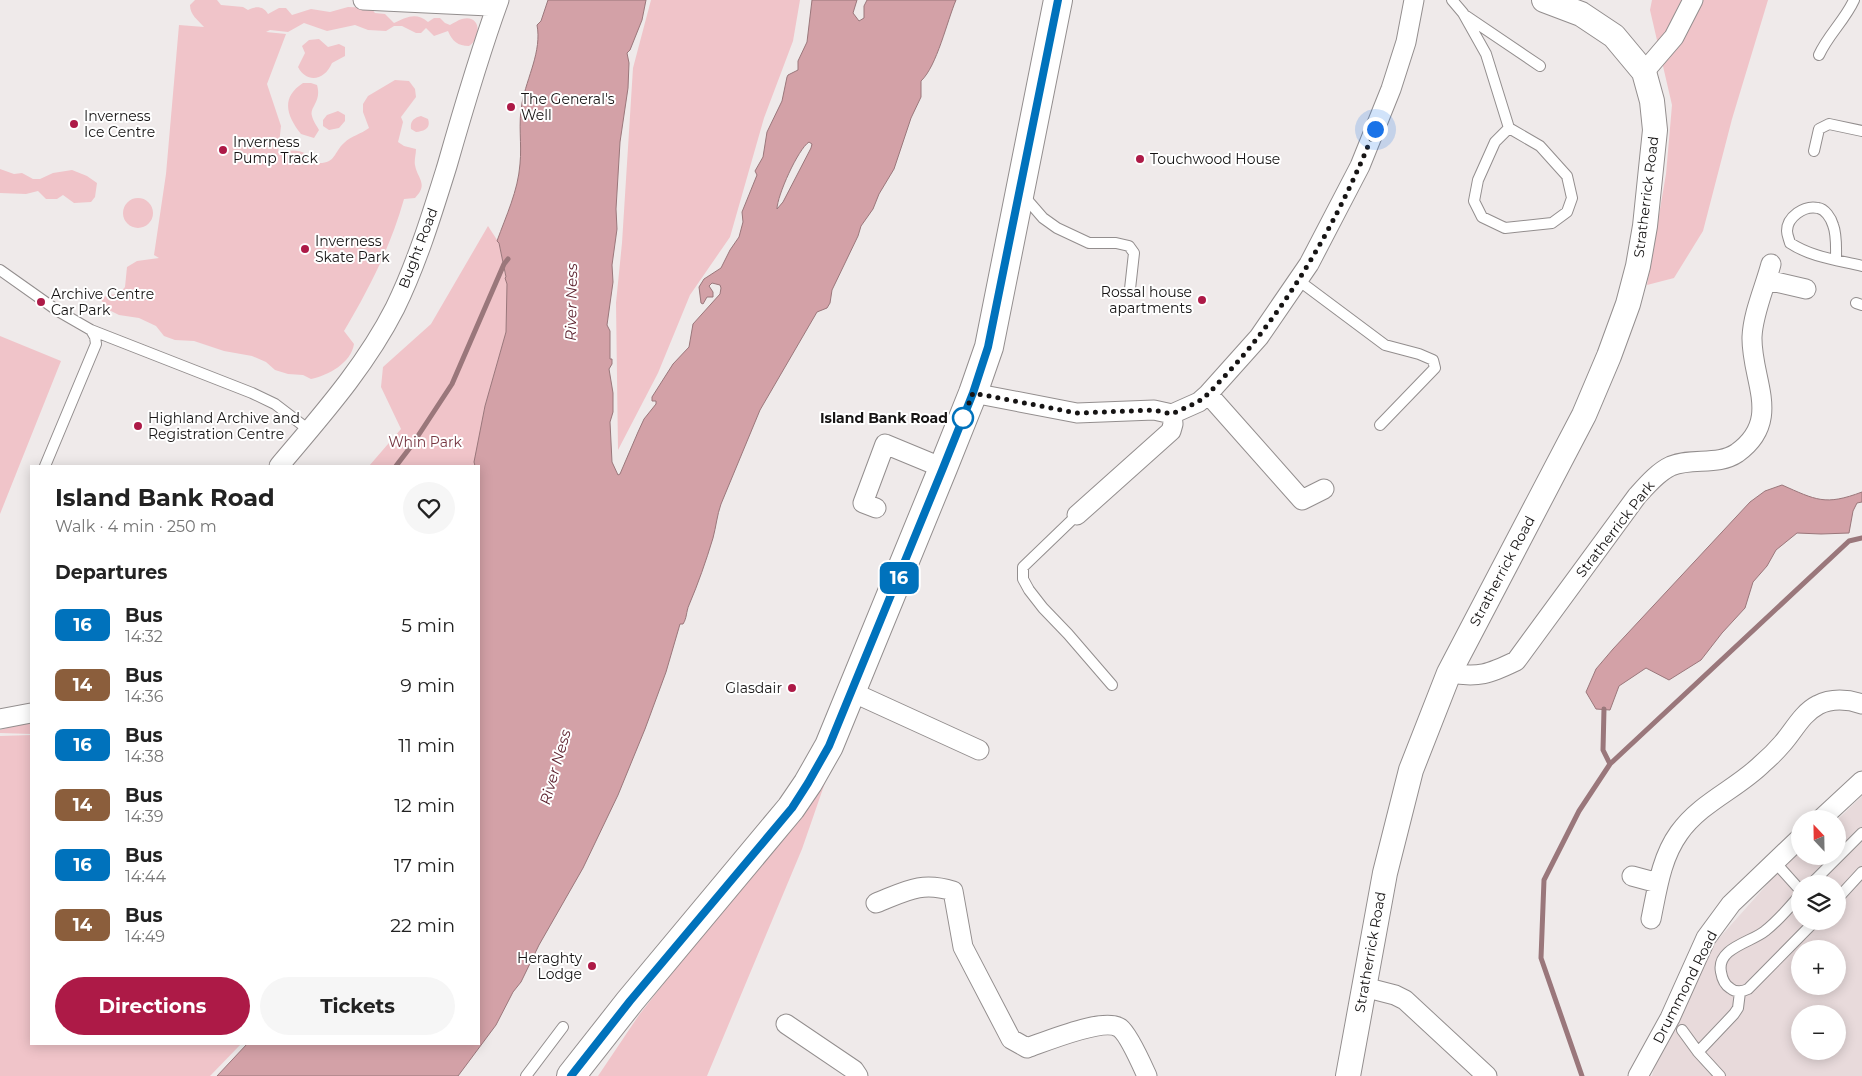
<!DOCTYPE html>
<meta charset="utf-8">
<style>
body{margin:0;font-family:Montserrat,sans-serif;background:#f6f6f6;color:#222;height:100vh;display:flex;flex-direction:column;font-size:19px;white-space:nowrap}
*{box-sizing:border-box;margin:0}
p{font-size:16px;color:#767676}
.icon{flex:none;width:28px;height:28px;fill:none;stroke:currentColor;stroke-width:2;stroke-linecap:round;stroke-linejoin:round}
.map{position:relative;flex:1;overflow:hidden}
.side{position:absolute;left:30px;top:465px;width:450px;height:580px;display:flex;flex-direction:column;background:#fff;border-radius:0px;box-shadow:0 2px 12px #0003}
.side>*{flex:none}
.badge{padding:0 10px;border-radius:8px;font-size:18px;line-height:32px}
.needle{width:32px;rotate:338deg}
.tools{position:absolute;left:1791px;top:810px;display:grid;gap:10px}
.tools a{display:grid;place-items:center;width:55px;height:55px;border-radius:50%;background:#fff;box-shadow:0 2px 12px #0003;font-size:25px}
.you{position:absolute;width:25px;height:25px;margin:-12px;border:4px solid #fff;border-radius:50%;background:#1a73e8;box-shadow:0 0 0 8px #1a73e833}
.map>.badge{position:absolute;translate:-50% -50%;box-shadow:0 0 0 2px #fff}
h2{padding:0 25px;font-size:19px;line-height:45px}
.round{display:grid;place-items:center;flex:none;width:52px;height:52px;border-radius:26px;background:#f6f6f6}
.head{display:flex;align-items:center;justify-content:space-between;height:85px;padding:0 25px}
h1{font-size:24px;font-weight:700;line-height:38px}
.button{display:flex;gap:10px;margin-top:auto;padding:10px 25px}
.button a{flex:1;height:58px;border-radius:30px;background:#ad1a47;color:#fff;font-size:20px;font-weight:700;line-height:58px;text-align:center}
.button a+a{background:#f6f6f6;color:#222}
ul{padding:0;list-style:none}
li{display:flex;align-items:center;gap:15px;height:60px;padding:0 25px}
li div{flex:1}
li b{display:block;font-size:19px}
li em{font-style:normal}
li .badge{min-width:55px;font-weight:700;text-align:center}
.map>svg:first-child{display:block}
</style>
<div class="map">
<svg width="1862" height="1076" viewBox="0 0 1862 1076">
<rect width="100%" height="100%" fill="#efeaea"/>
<path fill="#e8dadb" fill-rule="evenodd" d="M1862,796V1076H1652L1655,1065L1713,945L1780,870L1800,852V856H1838V819ZM1800,884H1838V921H1800ZM1800,949H1838V986H1800ZM1800,1014H1838V1051H1800Z"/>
<path fill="#f0c4c9" d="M195,0H217L221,5L243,7L248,10C256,6 263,6 268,14L279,8H286L292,15L311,9L330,12L348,7L371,8L375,13L385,14L394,23C407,17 416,12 428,22L434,18H440L445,23L450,25C454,23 458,20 462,19C481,14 482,37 469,46C458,46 452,41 448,31L434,36L426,28L421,33H416L402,26H394L386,31L368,30L355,25L327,31L304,23L288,32L270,30L266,32L286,34L267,84L281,126L278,153C295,148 306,150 317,163C336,164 333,153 344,143C351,136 361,134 369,128L363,112V104L368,96L395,80L409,81L415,89L416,97L401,117L403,122L398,142L404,146L416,149C416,154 414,161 415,165C417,178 429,184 415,198L404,199C390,248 370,287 344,331L354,344C351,363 329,375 311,379L303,375L288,374L275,370L266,362L252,356L224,351L194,341L175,340L164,336L156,326L139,318L119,315L109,310L101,300L107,295L119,294L125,287L127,267L137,261L159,258L154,255L166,174L179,25L204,27C198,20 190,15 190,5Z
M651,0H800L793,41L764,118L730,237L690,295L658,373L618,450L616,303L622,243L633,68Z
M1652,0H1768L1732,119L1703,231L1674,278L1647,285L1666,174L1672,105L1650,10Z
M319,39L328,47L339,44L345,47V56L332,63C325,80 307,84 298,67L305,53L302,46L309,40Z
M303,83H311L317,85C322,102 309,107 312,116C313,121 317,126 319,130L314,138L301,134C287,116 280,98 303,83Z
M338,111L345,115V121L339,128L329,130L323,126V120L327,115Z
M421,116L428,119C431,128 425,131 416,132L411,129C410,122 413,118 421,116Z
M0,169L14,174L22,173L33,179H40L53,173L72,170L87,176L97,183L95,197L91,202L74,203L63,195L57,199H46L38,191L26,194L0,193Z
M123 213a15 15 0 1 1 30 0a15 15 0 1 1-30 0Z
M488,226L499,243L507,284L506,332L485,406L474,466H369L401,429L381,387L383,367L431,324Z
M0,336L61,361L0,514Z
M31,721V734L0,733V730Z
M31,735V1044H241L210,1076H0V736Z
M828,774L802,849L707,1076H598L639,1015Z"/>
<path fill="#d3a1a7" stroke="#9a777b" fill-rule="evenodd" d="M548,0H646L642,20L630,50L627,53L629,63L628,88L620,142L616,209L617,229L612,265L613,282L607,325L610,331V359H612V364L609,369L613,393V412L610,422L612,462L618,475L620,474L638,432L644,419L656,404V401H652V397L673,364L689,347L693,324L720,294L721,288L720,285L712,283L709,286L713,292V297H707L703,304L701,303L699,287L704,279L721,268L730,250L739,237L743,222L742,212L757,175L755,171L763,157L767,132L782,101L787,77L788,75L798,70V61L807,42L812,0H857L853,13L859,21L864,18V6L867,0H956C947,21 937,66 921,81V97L911,118L894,169L879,194L873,209L861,226L858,236L832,290L830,303L827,308L817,312L760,410L721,504C717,515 716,527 713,538C706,561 698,584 689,605C686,612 687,618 683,624H680L666,672L645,729L618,795L583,868L539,945L521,982L513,992L496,1025L458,1076H217L247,1044H479V466H475L474,462L485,406L506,332L507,284L505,278L506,277L499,243L497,241C506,216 518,191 520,164C522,144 518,124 522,103C527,77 542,51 537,25L541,21ZM809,142L812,144L811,148L783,202L777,209C777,196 798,149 809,142Z
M1782,485C1816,500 1825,506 1862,492V502L1857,503L1853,511L1849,533L1821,534L1797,533L1776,550L1767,566L1753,582L1745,608L1722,633L1701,660L1669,680L1646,668L1619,686L1610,710L1596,709L1586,692L1596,669L1613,649L1750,502L1765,491Z"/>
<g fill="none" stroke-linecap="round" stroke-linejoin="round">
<path stroke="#9a777b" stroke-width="5" d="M396,466L412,445L452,384L504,264L508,259
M1604,709L1603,750L1610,764
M1582,1076L1541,958L1544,880L1579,811L1610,764L1849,541L1862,538"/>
<defs>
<path id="service" d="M1452,0L1463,13L1486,54L1509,128L1540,146L1567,176L1572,198L1567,212L1552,223L1505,228L1482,217L1474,201L1478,180L1495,142L1509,128
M1466,16L1540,66
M1819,55C1828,35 1845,20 1854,0
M1814,151L1819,129L1829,124L1862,131
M1023,195L1043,218L1057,228L1089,243H1116L1129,246L1134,253L1130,289
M1836,260C1836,248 1837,235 1833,225C1831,218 1825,209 1818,208C1804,205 1787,217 1787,231C1787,235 1789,239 1790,243C1811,257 1837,260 1862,266
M0,270L58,311L91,330L95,337L96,344L45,466
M1298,280L1385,345L1419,354L1433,360L1435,368L1380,425
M1856,303L1862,305
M91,330L252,393L275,404L309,430
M1077,515L1023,567V579L1029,590L1043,608L1068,634L1112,685
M1774,861L1800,890
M1811,884L1862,833
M1800,895C1789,908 1778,921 1765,931C1752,942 1716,948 1721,972C1722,978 1725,985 1730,988C1736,993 1742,992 1748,989L1815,921
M1838,898L1862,872
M1682,1030L1698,1052L1720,1076
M1698,1052L1734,1014L1738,1008L1740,992
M526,1076L563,1027"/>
<path id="minor" d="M363,0L489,6L496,8
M1644,72L1674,37L1693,0
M1767,280L1806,289
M973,393L1077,413L1154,410L1172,414L1199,402L1208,394L1259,337L1309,264L1360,166L1391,89L1406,42L1414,0
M1208,394L1302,500L1324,489
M279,466C321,416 365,367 395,308C417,263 432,214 447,166C463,110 479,55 499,0
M876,508L863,503L885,444L943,468
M1077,515L1171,431L1173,424L1172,414
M1449,673C1479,678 1489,674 1516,661L1637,496C1647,485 1658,472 1671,466C1692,457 1718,466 1737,453C1783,420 1751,380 1752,337C1753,313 1765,287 1771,264
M852,692L979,750
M0,719L31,713
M1821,819L1862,781
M1632,876L1658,883
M876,903C906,891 921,881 953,891L963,947L1011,1039L1027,1048C1047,1041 1104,1017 1120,1028C1129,1035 1142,1065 1147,1076
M1651,919C1657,890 1661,858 1679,833C1701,802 1737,789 1763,763C1770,757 1776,751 1782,744C1793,732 1802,713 1818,705C1831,698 1848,699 1862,704
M1364,987L1395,995L1405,1000L1487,1076
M786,1024L854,1070L858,1076
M1638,1076L1670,1018L1706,938L1731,904L1800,838"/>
<path id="tertiary" d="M1348,1076L1385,873L1411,770L1449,673L1584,415L1609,356L1628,304L1638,266L1645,226L1655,130L1652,101L1644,72L1614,36L1581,14L1544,0"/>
<path id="secondary" d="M571,1076L630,1001L791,808L808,783L829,746L943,468L973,393L989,347L1058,0"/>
</defs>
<use href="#service" stroke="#938e8e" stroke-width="12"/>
<use href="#minor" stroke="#938e8e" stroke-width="21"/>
<use href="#tertiary" stroke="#938e8e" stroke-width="26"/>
<use href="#secondary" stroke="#938e8e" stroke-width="30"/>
<use href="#service" stroke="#fff" stroke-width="10"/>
<use href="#minor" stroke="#fff" stroke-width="19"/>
<use href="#tertiary" stroke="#fff" stroke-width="24"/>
<use href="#secondary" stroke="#fff" stroke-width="28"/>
</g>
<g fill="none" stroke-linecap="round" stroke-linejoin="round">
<defs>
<path id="line" d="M571,1076L630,1001L792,808L808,783L829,746L943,468L973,393L988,347L1058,0"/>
</defs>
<use href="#line" stroke="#fff" stroke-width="11"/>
<use href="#line" stroke="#0072bc" stroke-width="8"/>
<path stroke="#161414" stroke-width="5" stroke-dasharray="0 9" d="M963,418L961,423L973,393L1077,413L1154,410L1172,414L1198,402L1208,394C1225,376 1243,357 1258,337C1307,275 1346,202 1375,129"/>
</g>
<g fill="#ad1a47" stroke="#fff" stroke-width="2">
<circle cx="511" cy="107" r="5"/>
<circle cx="74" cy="124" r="5"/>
<circle cx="223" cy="150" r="5"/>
<circle cx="1140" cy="159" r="5"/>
<circle cx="305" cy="249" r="5"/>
<circle cx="1202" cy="300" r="5"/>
<circle cx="41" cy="302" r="5"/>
<circle cx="138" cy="426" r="5"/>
<circle cx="792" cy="688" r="5"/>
<circle cx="592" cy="966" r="5"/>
</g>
<circle fill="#fff" stroke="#0072bc" stroke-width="2.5" cx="963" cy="418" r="10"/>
<g text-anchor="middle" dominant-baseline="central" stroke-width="4" stroke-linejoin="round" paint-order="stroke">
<g font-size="14" fill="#161414" stroke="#fff" text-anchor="start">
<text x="521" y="99">The General's<tspan x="521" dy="16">Well</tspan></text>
<text x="84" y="116">Inverness<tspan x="84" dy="16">Ice Centre</tspan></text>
<text x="233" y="142">Inverness<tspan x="233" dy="16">Pump Track</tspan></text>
<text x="1150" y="159">Touchwood House</text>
<text x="315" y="241">Inverness<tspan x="315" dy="16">Skate Park</tspan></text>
<text x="1192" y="292" text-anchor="end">Rossal house<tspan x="1192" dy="16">apartments</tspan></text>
<text x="51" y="294">Archive Centre<tspan x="51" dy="16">Car Park</tspan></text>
<text x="148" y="418">Highland Archive and<tspan x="148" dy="16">Registration Centre</tspan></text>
<text x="782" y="688" text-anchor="end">Glasdair</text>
<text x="582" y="958" text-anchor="end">Heraghty<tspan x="582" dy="16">Lodge</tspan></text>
</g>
<g font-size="14" fill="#161414" stroke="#fff">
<text transform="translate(1646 197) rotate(-83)">Stratherrick Road</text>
<text transform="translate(418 248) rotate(-69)">Bught Road</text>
<text transform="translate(1615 529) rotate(-52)">Stratherrick Park</text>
<text transform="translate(1502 571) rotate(-62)">Stratherrick Road</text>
<text transform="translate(1370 952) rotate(-80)">Stratherrick Road</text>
<text transform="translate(1685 987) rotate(-63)">Drummond Road</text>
</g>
<g font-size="14" font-weight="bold" fill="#161414" stroke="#fff" text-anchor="end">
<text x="948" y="418">Island Bank Road</text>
</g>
<g font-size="14" fill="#773742" stroke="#fff">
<text x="425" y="442">Whin Park</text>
</g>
<g font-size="15" font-style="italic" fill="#5a1e2b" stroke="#fff">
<text transform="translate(571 302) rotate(-89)">River Ness</text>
<text transform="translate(555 767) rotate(-74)">River Ness</text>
</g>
</g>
</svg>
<div class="tools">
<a><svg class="needle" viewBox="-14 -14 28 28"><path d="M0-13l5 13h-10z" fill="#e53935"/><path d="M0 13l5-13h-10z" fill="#767676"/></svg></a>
<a><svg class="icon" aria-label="layers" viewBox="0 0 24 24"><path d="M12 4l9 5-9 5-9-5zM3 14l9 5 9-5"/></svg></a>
<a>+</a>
<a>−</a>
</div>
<div class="you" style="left:1375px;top:129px"></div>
<b class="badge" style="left:899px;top:578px;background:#0072bc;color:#fff">16</b>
<section class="side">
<div class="head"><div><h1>Island Bank Road</h1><p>Walk · 4 min · 250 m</p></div><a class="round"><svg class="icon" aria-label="heart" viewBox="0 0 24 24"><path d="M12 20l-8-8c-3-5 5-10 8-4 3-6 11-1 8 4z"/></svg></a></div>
<h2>Departures</h2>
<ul>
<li><span class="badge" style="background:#0072bc;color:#fff">16</span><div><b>Bus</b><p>14:32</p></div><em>5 min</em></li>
<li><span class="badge" style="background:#8b5e3c;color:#fff">14</span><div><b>Bus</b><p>14:36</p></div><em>9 min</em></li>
<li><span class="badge" style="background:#0072bc;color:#fff">16</span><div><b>Bus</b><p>14:38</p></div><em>11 min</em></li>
<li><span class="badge" style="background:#8b5e3c;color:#fff">14</span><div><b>Bus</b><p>14:39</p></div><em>12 min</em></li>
<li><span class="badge" style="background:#0072bc;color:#fff">16</span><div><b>Bus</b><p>14:44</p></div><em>17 min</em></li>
<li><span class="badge" style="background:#8b5e3c;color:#fff">14</span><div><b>Bus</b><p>14:49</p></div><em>22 min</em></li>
</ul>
<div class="button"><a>Directions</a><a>Tickets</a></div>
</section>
</div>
